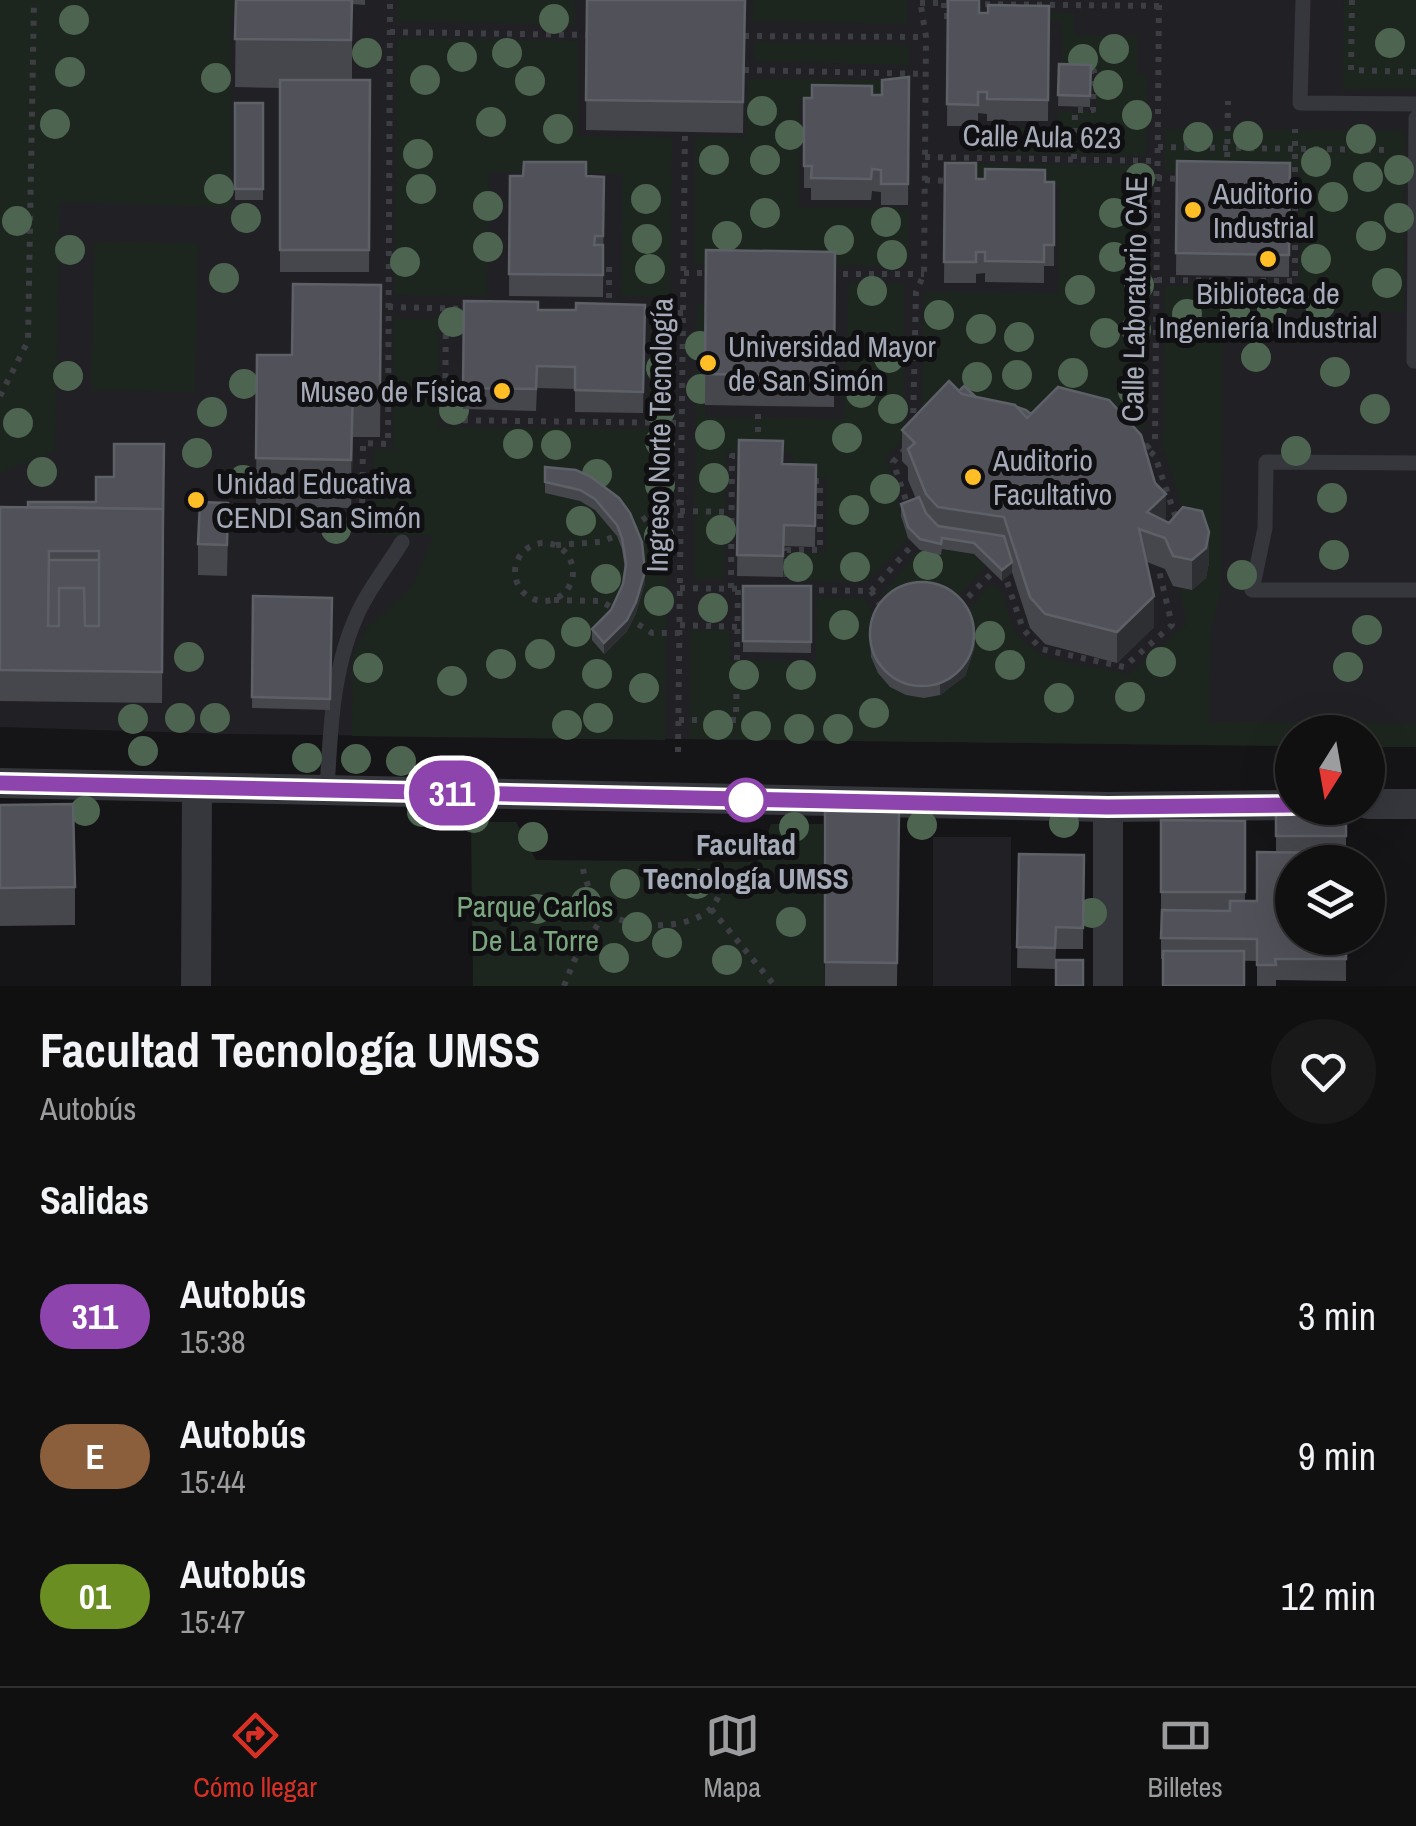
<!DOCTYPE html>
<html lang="es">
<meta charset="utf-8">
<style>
body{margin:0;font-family:"Archivo Narrow",sans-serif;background:#19191a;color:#f1f3f6;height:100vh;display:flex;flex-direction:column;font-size:38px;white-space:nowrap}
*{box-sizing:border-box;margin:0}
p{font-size:32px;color:#9c9d9f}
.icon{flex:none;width:55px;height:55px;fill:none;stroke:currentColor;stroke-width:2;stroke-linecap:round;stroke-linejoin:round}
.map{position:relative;height:986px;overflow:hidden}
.side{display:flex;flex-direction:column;background:#101011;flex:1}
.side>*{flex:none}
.badge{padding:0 20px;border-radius:32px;font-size:35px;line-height:65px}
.needle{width:65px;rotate:191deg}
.controls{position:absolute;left:1275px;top:715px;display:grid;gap:20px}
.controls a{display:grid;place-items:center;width:110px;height:110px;border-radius:50%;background:#101011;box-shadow:0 10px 40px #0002,0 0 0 2px #303031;font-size:50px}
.map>.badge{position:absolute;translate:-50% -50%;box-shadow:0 0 0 5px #fff}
h2{padding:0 40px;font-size:38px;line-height:90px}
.round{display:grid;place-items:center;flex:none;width:105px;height:105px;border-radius:52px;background:#19191a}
.head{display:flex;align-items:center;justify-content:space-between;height:170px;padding:0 40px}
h1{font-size:48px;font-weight:700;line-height:75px}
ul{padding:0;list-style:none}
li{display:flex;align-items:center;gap:30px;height:140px;padding:0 40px}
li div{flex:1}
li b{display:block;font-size:38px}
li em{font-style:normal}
li .badge{min-width:110px;font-weight:700;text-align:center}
.tabs{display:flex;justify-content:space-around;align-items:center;height:140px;border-top:2px solid #303031;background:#101011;font-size:28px;color:#9c9d9f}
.tabs a{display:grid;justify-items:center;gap:5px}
.tabs .current{color:#d93025}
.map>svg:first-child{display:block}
</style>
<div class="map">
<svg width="1416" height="986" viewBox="0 0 1416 986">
<rect width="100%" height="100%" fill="#151517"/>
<path fill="#212125" d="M0,0H1416V747H1368V732H1292V746L224,734L0,727Z
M933,837H1011V986H933Z"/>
<path fill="#1d261e" d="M0,0H278V17H231V207L60,202L55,451L0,473Z
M397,0H575V25L397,21Z
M753,0H907V24L753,21Z
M1344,0H1416V89H1343Z
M989,12L1074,13L1075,35L1138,36L1137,75H1147L1146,156L978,153V126L1057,128L1058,112H1096L1097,68L1062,66V21L989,19Z
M397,38L578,41V136L672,137L670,297L621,296L622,174L489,172L487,296L394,295Z
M754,42L909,45V65L754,61Z
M747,79L909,80V94H889L868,100H799V207L908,209V266L694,264L695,136L746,137Z
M1165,129L1405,131L1404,312L1223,311L1221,589L1211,630L1209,722L1416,724V747H1368V732H1292V746L690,739V630L730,631V660L816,661L817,597L864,598L879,625L962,618L989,586L995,585C1008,595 1006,614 1013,628C1032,665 1092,666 1129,674L1186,625L1180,588L1193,590L1205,578L1163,446L1165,286H1299L1300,174L1165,173Z
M959,164L1147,165L1145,430L1043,404L1026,421L922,422L924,292L1058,293L1059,186L993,185V177H959Z
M94,242L198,243L195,392L91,390Z
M849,282L904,283V437L886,457L908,538L867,582L792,581V553H826L827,478L794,477L793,453L726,452L724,579H694L697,303H706L705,417L844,419Z
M394,318L439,319L438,427L668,429L665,740L352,736L353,655L366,629L413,585L433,536L373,535L374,449H393Z
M670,326L668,416H649L650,327Z
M942,549L974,554L986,566L950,605L895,607L881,595L920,550L940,555Z
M471,822H516L536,860L757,862L771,824H823L825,986H473Z"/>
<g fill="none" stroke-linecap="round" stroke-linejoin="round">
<path stroke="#3c3e44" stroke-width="6" stroke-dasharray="5 8" stroke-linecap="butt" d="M1352,0L1351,70L1416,72
M920,3H954
M944,3V16H956
M972,4L1159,6
M390,32L588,35
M744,36L926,37
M744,70L926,74
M1158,147L1392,150
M925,157L1158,161
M1074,159L1075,110H1093L1094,71H1087
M1227,170L1228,101
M1157,178L1184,179
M925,180L948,181
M684,273H713
M830,274H924
M1157,280L1295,281V129
M388,307L472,309
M446,308L445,420L682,423
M609,311V262
M639,313H683
M0,396L28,341L34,0
M913,426L916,292L924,274L926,37L920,0
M1141,443L1155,456L1177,521
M758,445V406
M1146,448L1155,440L1159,0
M905,449L893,462L909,509
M680,511L731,512
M362,516L363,443L388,444L390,0
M632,528L658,508L681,502
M515 572a29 29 0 1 1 58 0a29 29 0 1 1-58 0Z
M556,545L600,542L621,534
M1003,570L1023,629L1041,649L1124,667L1172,625L1158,566
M680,588L749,589
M731,588L732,456H746
M786,590L787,550H820V481H809
M806,590L871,591L916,541
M871,591L884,611
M554,600L601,601L652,633H680
M959,606L996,569
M680,625L737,627
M679,720H736L738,589
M678,752L685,132
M583,869C586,884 593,899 604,910C626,931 693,931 713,906C721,895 723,883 726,870
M711,909L775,986
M564,986L574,961L606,912"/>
<path stroke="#36373d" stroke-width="15" d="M1303,0L1300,103L1416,104
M1414,361L1416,118
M1416,463L1266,462L1265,528L1252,590H1416
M327,791C330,735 332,674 354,622C365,594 386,568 402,542"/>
<path stroke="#36373d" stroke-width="30" d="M0,783L1108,807L1292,805
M1368,804H1416
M1108,807V986
M196,986L197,788"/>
</g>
<g fill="#4d6550">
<circle cx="554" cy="19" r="15"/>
<circle cx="74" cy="20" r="15"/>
<circle cx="1390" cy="43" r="15"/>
<circle cx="1114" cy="49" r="15"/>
<circle cx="367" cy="53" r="15"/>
<circle cx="507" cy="53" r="15"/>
<circle cx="462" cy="57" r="15"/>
<circle cx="1083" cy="59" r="15"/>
<circle cx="70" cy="72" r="15"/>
<circle cx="216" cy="78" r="15"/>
<circle cx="425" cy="80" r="15"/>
<circle cx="530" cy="81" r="15"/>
<circle cx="1108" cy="85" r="15"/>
<circle cx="762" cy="111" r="15"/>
<circle cx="1137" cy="115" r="15"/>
<circle cx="491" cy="122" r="15"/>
<circle cx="55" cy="124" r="15"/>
<circle cx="558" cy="129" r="15"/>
<circle cx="790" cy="135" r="15"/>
<circle cx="1248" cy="136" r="15"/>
<circle cx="1198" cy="137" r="15"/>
<circle cx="1361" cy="139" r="15"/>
<circle cx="418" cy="154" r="15"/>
<circle cx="714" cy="160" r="15"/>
<circle cx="765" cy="160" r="15"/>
<circle cx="1316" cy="162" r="15"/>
<circle cx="1399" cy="170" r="15"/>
<circle cx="1368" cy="177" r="15"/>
<circle cx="1140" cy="178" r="15"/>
<circle cx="219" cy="189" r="15"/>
<circle cx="421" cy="189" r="15"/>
<circle cx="1333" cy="197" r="15"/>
<circle cx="646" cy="199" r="15"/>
<circle cx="488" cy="206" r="15"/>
<circle cx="765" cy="213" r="15"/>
<circle cx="1114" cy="213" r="15"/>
<circle cx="246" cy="218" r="15"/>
<circle cx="1399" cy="218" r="15"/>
<circle cx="17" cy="221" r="15"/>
<circle cx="886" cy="222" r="15"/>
<circle cx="727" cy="236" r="15"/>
<circle cx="1371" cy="236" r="15"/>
<circle cx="647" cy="239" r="15"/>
<circle cx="839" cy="240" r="15"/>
<circle cx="488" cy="247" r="15"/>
<circle cx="70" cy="250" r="15"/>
<circle cx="892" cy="255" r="15"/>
<circle cx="1114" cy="257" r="15"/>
<circle cx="1316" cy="259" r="15"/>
<circle cx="405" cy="262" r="15"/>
<circle cx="650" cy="269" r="15"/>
<circle cx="224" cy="278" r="15"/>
<circle cx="1387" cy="283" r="15"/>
<circle cx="1139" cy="285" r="15"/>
<circle cx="1080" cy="290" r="15"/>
<circle cx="872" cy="291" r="15"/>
<circle cx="1320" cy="305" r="15"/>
<circle cx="1272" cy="308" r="15"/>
<circle cx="1235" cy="311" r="15"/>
<circle cx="1187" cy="314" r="15"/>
<circle cx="939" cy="315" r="15"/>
<circle cx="453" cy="322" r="15"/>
<circle cx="981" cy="329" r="15"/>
<circle cx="1136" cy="329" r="15"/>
<circle cx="1105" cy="333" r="15"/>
<circle cx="1019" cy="337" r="15"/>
<circle cx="700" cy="346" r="15"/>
<circle cx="1256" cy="357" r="15"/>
<circle cx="889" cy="358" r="15"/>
<circle cx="661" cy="368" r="15"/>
<circle cx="1335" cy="372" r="15"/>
<circle cx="1073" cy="373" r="15"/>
<circle cx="1017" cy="375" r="15"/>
<circle cx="68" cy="376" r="15"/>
<circle cx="977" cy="377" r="15"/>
<circle cx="244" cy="384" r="15"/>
<circle cx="701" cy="389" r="15"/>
<circle cx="1133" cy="391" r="15"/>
<circle cx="861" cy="393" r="15"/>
<circle cx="893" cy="409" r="15"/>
<circle cx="1375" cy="409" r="15"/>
<circle cx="454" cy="410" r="15"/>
<circle cx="660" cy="411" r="15"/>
<circle cx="212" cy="412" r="15"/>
<circle cx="18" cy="423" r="15"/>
<circle cx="710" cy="435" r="15"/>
<circle cx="847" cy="438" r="15"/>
<circle cx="660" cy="442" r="15"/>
<circle cx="518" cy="444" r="15"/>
<circle cx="556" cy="445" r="15"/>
<circle cx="1296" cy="451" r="15"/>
<circle cx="197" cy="453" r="15"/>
<circle cx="42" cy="472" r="15"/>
<circle cx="597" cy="474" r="15"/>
<circle cx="714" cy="478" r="15"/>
<circle cx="243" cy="480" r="15"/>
<circle cx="660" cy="485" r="15"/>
<circle cx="885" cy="489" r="15"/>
<circle cx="1332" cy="498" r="15"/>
<circle cx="854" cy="510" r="15"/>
<circle cx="581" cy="521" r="15"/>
<circle cx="336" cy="529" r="15"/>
<circle cx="721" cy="530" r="15"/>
<circle cx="659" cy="536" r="15"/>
<circle cx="1334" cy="555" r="15"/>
<circle cx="928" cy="565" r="15"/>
<circle cx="798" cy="567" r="15"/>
<circle cx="855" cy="567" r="15"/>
<circle cx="1242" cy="575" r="15"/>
<circle cx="606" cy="579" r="15"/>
<circle cx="659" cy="601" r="15"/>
<circle cx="713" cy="608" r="15"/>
<circle cx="844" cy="625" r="15"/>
<circle cx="1367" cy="630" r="15"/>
<circle cx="576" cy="632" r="15"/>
<circle cx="990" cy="636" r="15"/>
<circle cx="540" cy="654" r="15"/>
<circle cx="189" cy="657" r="15"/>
<circle cx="1161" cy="662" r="15"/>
<circle cx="501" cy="664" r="15"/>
<circle cx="1010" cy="665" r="15"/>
<circle cx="1348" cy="667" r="15"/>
<circle cx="368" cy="668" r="15"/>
<circle cx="597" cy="674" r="15"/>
<circle cx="744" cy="675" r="15"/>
<circle cx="801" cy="675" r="15"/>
<circle cx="452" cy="681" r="15"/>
<circle cx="644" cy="688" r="15"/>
<circle cx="1130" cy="697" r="15"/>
<circle cx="1059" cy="698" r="15"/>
<circle cx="874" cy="713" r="15"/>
<circle cx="180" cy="718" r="15"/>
<circle cx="215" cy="718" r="15"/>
<circle cx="598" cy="718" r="15"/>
<circle cx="133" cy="719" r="15"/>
<circle cx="567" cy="725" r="15"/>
<circle cx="718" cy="725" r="15"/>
<circle cx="756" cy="726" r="15"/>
<circle cx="799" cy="729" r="15"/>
<circle cx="838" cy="729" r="15"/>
<circle cx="143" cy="751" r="15"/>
<circle cx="307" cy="758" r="15"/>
<circle cx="356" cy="759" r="15"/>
<circle cx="401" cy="761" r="15"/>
<circle cx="85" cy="811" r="15"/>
<circle cx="422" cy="812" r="15"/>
<circle cx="474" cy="818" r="15"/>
<circle cx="1064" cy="823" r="15"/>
<circle cx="922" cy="825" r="15"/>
<circle cx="794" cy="827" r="15"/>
<circle cx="533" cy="837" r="15"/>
<circle cx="625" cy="884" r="15"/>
<circle cx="697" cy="884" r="15"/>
<circle cx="586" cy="902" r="15"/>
<circle cx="537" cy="909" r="15"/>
<circle cx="1092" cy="913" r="15"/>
<circle cx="791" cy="922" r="15"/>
<circle cx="637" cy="927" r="15"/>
<circle cx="667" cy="943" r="15"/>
<circle cx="614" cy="958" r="15"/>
<circle cx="727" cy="960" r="15"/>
</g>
<path fill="#46474d" d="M236,0H365V5L352,4V80H370L369,272H280V88L235,87Z
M587,0H745L743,133L586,130Z
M948,0L979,13L1049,6L1048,121H987V114L978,113V126H947Z
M1059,64L1091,65L1090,107L1058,106Z
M909,77L908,205H881V192L872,191L871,200H811V188H804V98L882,95Z
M235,103H263V200H235Z
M1177,161L1290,163L1289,277L1176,275Z
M945,163L976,179L1054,182V266H1044V283L985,282V273L976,274V283H944Z
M510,176L604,177L603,297L509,296Z
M706,250L835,252L834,407L705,405Z
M464,301L538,310H576L645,305L643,413L575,412V389L537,388L536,411L463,409Z
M381,333L380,437H353L351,508L256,506L257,355H292Z
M959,391L976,397L1166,522L1209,562L1206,578L1192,590L1173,586L1165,569L1147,562L1154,627L1117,663L1045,644L1030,628L1012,572L1002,581L974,554L942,549L941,555L920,550L908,538L901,516V504L916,499L908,480V467L902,461V430Z
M739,440L783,464L816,465L815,547L784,546L783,577L737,576Z
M164,444L162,703L0,701V507H28L96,502L114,477Z
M545,467L619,498L645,583L636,613L627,631L604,654L592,640V629L611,610L623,584L625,569L622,549L617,536L595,510L580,501L545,493Z
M228,534L227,576L198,575V544Z
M743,586H811V653L743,652Z
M253,596L332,598L330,710L252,708Z
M870,627L975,646L965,676L940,695L924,698L906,695L890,687L878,673L871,657Z
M1276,797L1346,808V981L1276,980V986H1257V961L1161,959V820L1245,821V901H1257L1276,852Z
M0,805L75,887V925L0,926Z
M825,811L899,812L897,986H825Z
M1019,854L1084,855L1083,949H1056L1055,969L1017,968Z"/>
<path fill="#2e2f33" d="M353,389V437L351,508V460Z
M1166,494V525L1147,512Z
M1209,532V562L1206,578L1192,590V560Z
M1012,562V573L1002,581V570Z
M645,572V583L636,613L627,631L604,654V643Z
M1154,596V627L1117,663V632Z
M975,635V646L965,676L940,695V683Z"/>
<path fill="#515259" stroke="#5e6068" stroke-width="2.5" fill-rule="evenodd" d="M236,0H352L351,40L235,39Z
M587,0H745L743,102L586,100Z
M948,0H979V13H988V5L1049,6L1048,100L987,99V92H978V105L947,104Z
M1059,64L1091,65L1090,96L1058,95Z
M909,77L908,184H881V170L872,169L871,179L811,178L812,166H804V98H812V85L872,86V95H882V80Z
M280,80H370L369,250H280Z
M235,103H263V189H235Z
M1177,161L1290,163L1289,255L1176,253Z
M524,162H586V176L604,177L603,236H595L594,245H603V275L509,274L510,176H523Z
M945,163H976V179H985V169L1045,170V182H1054V245H1044V262L985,261V252H976V262H944Z
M706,250L835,252L834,376L705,374Z
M293,284L381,285L380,389H353L351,460L256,458L257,355H292Z
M464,301L538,302V310H576V303L645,305L643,392L575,390V367L537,366L536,389L463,388Z
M949,381L962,394L1015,405L1027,418L1058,387L1109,400L1141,435L1155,483L1166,494L1147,512L1169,523L1183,507L1202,511L1209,532L1206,548L1192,560L1173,556L1165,538L1139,529L1154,596L1117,632L1045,614L1030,597L1004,517L938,507L926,494L908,449L915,443L902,430Z
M964,386L976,397L962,394L959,391Z
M1017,407L1026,410L1031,414L1027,418Z
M739,440L783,441L782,464L816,465L815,526L784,525L783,556L737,555Z
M114,444H164L163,518V509L28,507V502H96V477H114Z
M545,467L576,470L591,477L619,498L630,513L642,542L645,572L636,602L627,620L604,643L592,629L611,610L623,584L626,564L622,538L617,525L595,499L580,490L545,482Z
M919,497L926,513L938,526L1004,536L1012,562L1002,570L974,543L942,538L941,544L920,539L908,527L901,504Z
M200,502L228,503L227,545L198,544Z
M0,507L163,509L162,672L0,670ZM49,551H99V626H85L84,588H59V626H48Z
M49,560H99V626H85L84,588H59V626H48Z
M870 634a52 52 0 1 1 104 0a52 52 0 1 1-104 0Z
M743,586H811V642L743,641Z
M253,596L332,598L330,699L252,697Z
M1276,797H1292V808H1346V836H1276Z
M73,804L75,887L0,888V805Z
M825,811L899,812L897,963L825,962Z
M1161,820L1245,821V892H1161Z
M1257,852L1346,853V862H1292V938H1346V959H1275L1276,965H1257V939L1161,938L1162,910L1230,911V901H1257Z
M1019,854L1084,855L1083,928L1056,927L1055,948L1017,947Z
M1163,951H1244V986H1163Z
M1056,960H1083V986H1056Z"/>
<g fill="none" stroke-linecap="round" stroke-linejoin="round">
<defs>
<path id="line" d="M0,783L1108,807L1292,805"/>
</defs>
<use href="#line" stroke="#fff" stroke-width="22"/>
<use href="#line" stroke="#8e44ad" stroke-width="15"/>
</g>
<g fill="#ffbd26" stroke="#101012" stroke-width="4">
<circle cx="1193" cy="210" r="10"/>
<circle cx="1268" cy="259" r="10"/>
<circle cx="708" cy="363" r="10"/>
<circle cx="502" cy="391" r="10"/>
<circle cx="973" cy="477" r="10"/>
<circle cx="196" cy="500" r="10"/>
</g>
<circle fill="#fff" stroke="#8e44ad" stroke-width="5" cx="746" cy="800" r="20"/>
<g text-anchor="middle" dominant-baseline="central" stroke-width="10" stroke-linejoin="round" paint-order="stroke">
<g font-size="30" fill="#a6abb9" stroke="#101012">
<text transform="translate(1042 136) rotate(1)">Calle Aula 623</text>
<text transform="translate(1134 299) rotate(-89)">Calle Laboratorio CAE</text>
<text transform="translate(659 435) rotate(-89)">Ingreso Norte Tecnología</text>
</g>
<g font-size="30" fill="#a6abb9" stroke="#101012" text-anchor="start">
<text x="1213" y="193">Auditorio<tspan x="1213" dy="34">Industrial</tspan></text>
<text x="1268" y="293" text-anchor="middle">Biblioteca de<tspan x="1268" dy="34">Ingeniería Industrial</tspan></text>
<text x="728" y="346">Universidad Mayor<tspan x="728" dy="34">de San Simón</tspan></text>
<text x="482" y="391" text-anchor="end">Museo de Física</text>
<text x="993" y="460">Auditorio<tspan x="993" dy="34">Facultativo</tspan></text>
<text x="216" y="483">Unidad Educativa<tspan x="216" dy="34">CENDI San Simón</tspan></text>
</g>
<g font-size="30" font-weight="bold" fill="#a6abb9" stroke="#101012">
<text x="746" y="844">Facultad<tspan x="746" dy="34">Tecnología UMSS</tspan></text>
</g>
<g font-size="30" fill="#7ba67f" stroke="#101012">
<text x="535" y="906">Parque Carlos<tspan x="535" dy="34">De La Torre</tspan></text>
</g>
</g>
</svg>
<div class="controls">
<a><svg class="needle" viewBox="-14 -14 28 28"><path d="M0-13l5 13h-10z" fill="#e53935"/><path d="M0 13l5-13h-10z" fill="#9c9d9f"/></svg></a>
<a><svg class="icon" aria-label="layers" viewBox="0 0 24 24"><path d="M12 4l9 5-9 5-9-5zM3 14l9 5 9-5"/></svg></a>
</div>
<b class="badge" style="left:452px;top:793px;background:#8e44ad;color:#fff">311</b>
</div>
<section class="side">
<div class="head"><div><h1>Facultad Tecnología UMSS</h1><p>Autobús</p></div><a class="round"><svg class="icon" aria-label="heart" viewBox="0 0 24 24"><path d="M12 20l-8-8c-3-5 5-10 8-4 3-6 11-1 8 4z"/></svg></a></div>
<h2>Salidas</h2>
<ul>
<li><span class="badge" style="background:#8e44ad;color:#fff">311</span><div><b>Autobús</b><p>15:38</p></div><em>3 min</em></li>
<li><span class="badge" style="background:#8b5e3c;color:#fff">E</span><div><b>Autobús</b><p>15:44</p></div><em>9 min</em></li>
<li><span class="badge" style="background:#6b8e23;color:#fff">01</span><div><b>Autobús</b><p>15:47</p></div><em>12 min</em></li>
</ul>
</section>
<nav class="tabs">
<a class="current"><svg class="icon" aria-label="directions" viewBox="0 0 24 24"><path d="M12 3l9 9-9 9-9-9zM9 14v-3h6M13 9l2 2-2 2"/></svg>Cómo llegar</a>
<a><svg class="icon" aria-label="map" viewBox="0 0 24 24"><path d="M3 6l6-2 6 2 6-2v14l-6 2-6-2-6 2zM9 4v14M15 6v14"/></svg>Mapa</a>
<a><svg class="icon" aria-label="tickets" viewBox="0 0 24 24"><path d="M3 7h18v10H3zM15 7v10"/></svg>Billetes</a>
</nav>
